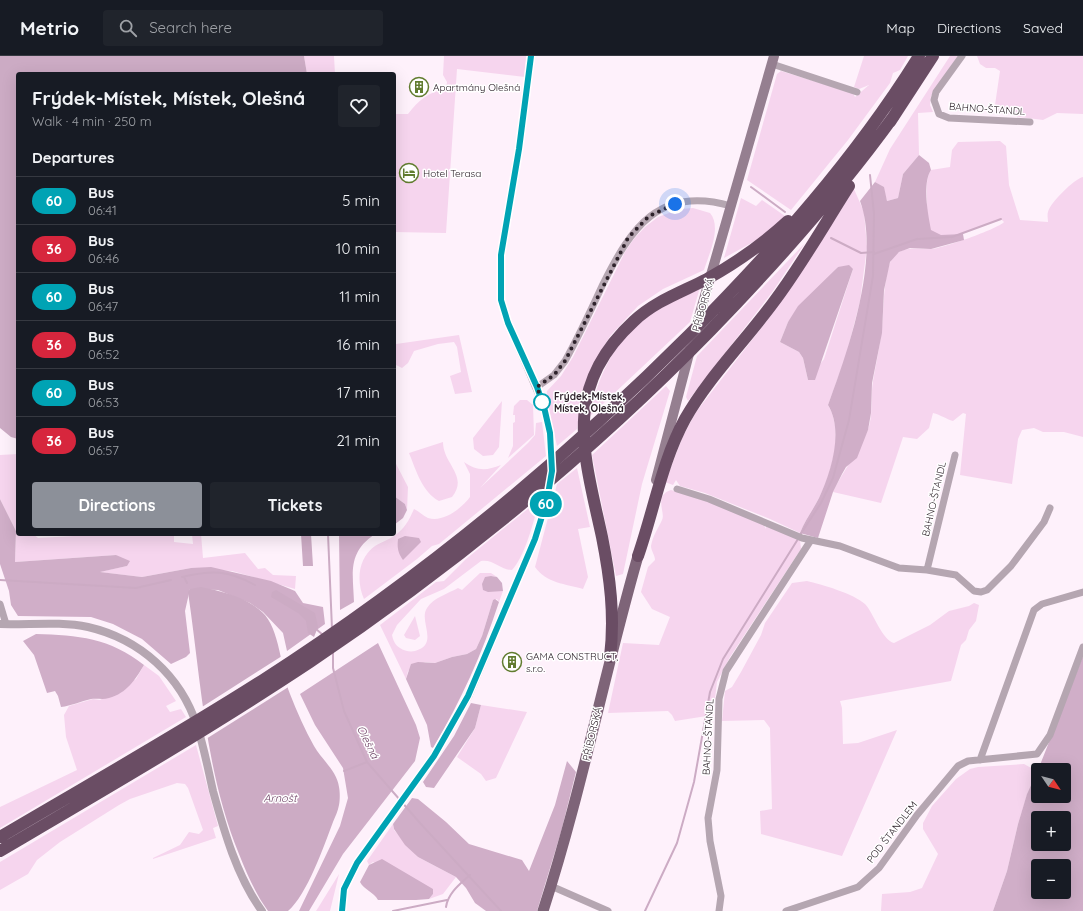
<!DOCTYPE html>
<meta charset="utf-8">
<style>
body{margin:0;font-family:Quicksand,sans-serif;background:#20242c;color:#f1f3f6;height:100vh;display:flex;flex-direction:column;font-size:15px;white-space:nowrap}
*{box-sizing:border-box;margin:0}
p{font-size:13px;color:#9ea1a6}
.icon{flex:none;width:22px;height:22px;fill:none;stroke:currentColor;stroke-width:2;stroke-linecap:round;stroke-linejoin:round}
.map{position:relative;flex:1;overflow:hidden}
.side{position:absolute;left:16px;top:16px;width:380px;height:464px;display:flex;flex-direction:column;background:#171b24;border-radius:4px;box-shadow:0 4px 16px #0002}
.side>*{flex:none}
.badge{padding:0 8px;border-radius:13px;font-size:14px;line-height:26px}
.needle{width:26px;rotate:125deg}
.fabs{position:absolute;left:1031px;top:707px;display:grid;gap:8px}
.fabs a{display:grid;place-items:center;width:40px;height:40px;border-radius:4px;background:#171b24;box-shadow:0 4px 16px #0002;font-size:20px}
.you{position:absolute;width:20px;height:20px;margin:-10px;border:3px solid #fff;border-radius:50%;background:#1a73e8;box-shadow:0 0 0 6px #1a73e833}
.map>.badge{position:absolute;translate:-50% -50%;box-shadow:0 0 0 2px #fff}
h2{padding:0 16px;font-size:15px;line-height:36px}
.round{display:grid;place-items:center;flex:none;width:42px;height:42px;border-radius:4px;background:#20242c}
.head{display:flex;align-items:center;justify-content:space-between;height:68px;padding:0 16px}
h1{font-size:19px;font-weight:700;line-height:30px}
.primary-button{display:flex;gap:8px;margin-top:auto;padding:8px 16px}
.primary-button a{flex:1;height:46px;border-radius:4px;background:#8c9099;color:#fff;font-size:16px;font-weight:700;line-height:46px;text-align:center}
.primary-button a+a{background:#20242c;color:#f1f3f6}
ul{padding:0;list-style:none}
li{display:flex;align-items:center;gap:12px;height:48px;padding:0 16px;border-top:1px solid #363941}
li div{flex:1}
li b{display:block;font-size:15px}
li em{font-style:normal}
li .badge{min-width:44px;font-weight:700;text-align:center}
header{display:flex;align-items:center;gap:24px;box-sizing:border-box;height:56px;padding:0 20px;background:#171b24;border-bottom:1px solid #363941}
header strong{font-size:19px}
nav{display:flex;gap:22px;margin-inline-start:auto;font-size:14px}
.search{width:280px;height:36px;background:#20242c;display:flex;align-items:center;gap:10px;box-sizing:border-box;padding:0 14px;border-radius:4px;color:#9ea1a6;font-size:15px}
.map>svg:first-child{display:block}
</style>
<header>
<strong>Metrio</strong>
<div class="search"><svg class="icon" aria-label="search" viewBox="0 0 24 24"><circle cx="10" cy="10" r="6"/><path d="M15 15l6 6"/></svg>Search here</div>
<nav><a>Map</a><a>Directions</a><a>Saved</a></nav>
</header>
<div class="map">
<svg width="1083" height="855" viewBox="0 0 1083 855">
<rect width="100%" height="100%" fill="#fef1fb"/>
<path fill="#f6d5ee" fill-rule="evenodd" d="M304,0H334L335,18H307Z
M444,0H526L525,21L457,13L446,177L394,176V58H408C419,44 428,36 446,33L447,26L443,19Z
M864,0H908L900,14L893,17L890,27L848,84L791,154L747,124L777,18L781,15L853,37L855,41L869,29L859,33L854,31Z
M950,0H959L931,40L930,49L933,56L918,57L919,99L903,118L898,142L887,145L883,131L875,126L890,93Z
M977,0H1083V58L1057,57L1043,64L1020,61L998,55L995,49L1000,15L995,12H986L980,8Z
M1000,85L1006,90L1009,129L1020,164L1048,166C1048,163 1047,159 1048,156C1050,147 1074,123 1083,121V381L1064,376H1043L1034,372L1022,374L1018,383L1012,428L960,419L966,358L963,357L953,365C946,363 941,359 933,357L929,372L917,383L903,381L881,447L833,436C843,415 857,398 867,376C874,360 870,342 873,325C876,307 880,290 882,271C884,255 883,212 894,200C904,190 917,193 931,193C940,193 998,173 1004,166L1001,163L996,164C985,170 941,189 931,175C927,169 927,155 927,147C927,136 925,124 931,114L950,111L952,94L958,86Z
M854,133L864,156L867,191L860,245L846,300L828,349C844,375 832,416 819,442C813,454 805,464 800,477L770,463L705,437L680,430L676,424L673,429L665,426L683,380L696,356L769,262ZM838,211L853,213L824,303L808,324L803,302L799,296L780,286L788,266Z
M741,142L756,150L762,144L785,160L764,180L724,202Z
M693,152L710,157C722,171 709,198 704,214L663,233L638,250L611,279L602,293L584,331L577,373L557,390C555,379 545,342 547,335L561,320L573,301L625,196L633,184L645,171L658,161L680,153Z
M805,187L773,235L688,345L686,341L697,300Z
M701,228L690,266L590,360C597,322 613,289 642,263C655,251 685,238 701,228Z
M459,279L472,336L455,338L450,320L461,316L457,291L454,286L438,288L414,295L408,307L402,312L394,308V283L396,288Z
M666,330L670,335L642,428L623,518L616,520L592,399Z
M520,344H527L533,349L534,379L508,402L513,390V367L515,366V359H513L514,350Z
M502,345L499,391L493,399L483,400L474,393L473,382Z
M542,366L546,400L439,488L432,490L417,503L364,543C356,525 358,502 375,490C383,485 392,483 399,476C406,470 410,462 414,453C419,455 423,460 428,462C443,467 462,452 470,441V418L464,406C477,415 486,415 501,409L480,432L528,387L535,379L536,367Z
M443,386C443,408 469,420 452,441L439,445C422,436 416,414 409,397Z
M18,398V478H33L38,482L110,478H174V486L193,488L192,478H201L203,502L245,497L258,513L265,512L273,519L296,520L295,533L232,515L191,512L142,521L99,516L127,510L116,499L15,506L16,475L0,443V399Z
M394,404L408,431L407,454L405,448L394,440Z
M577,412L590,471L578,473L588,521L583,533C566,528 546,527 535,511L557,428Z
M671,434L723,450L764,469L766,473V470L800,484L801,493L730,601L717,626L713,659L675,665L672,659L668,655L608,657L623,587L659,589L670,561L652,553L641,536L648,511L655,504C655,499 651,495 651,490C653,479 658,473 662,464C666,457 653,440 671,434Z
M540,443C534,463 526,499 512,514C500,514 494,503 481,505L444,533L421,543L397,569L392,579C393,584 395,589 400,592C404,595 410,596 415,595C440,588 418,565 427,552C433,542 449,537 458,532L462,534L480,517H491L497,521L491,520L496,534L503,535L499,546L497,543L493,544L482,580L476,593L467,598L452,601L435,607L425,606L408,615L406,623L380,569L436,526L444,525L466,503Z
M807,525C821,528 854,538 865,548C873,556 882,584 894,587L930,569L949,555L969,550L974,547L979,549L976,565L969,574L966,584L961,589L951,625L840,645L842,652L843,688L858,687L897,674L842,800L761,778L760,755L772,753L770,672L764,664L722,665L725,635L732,631L741,616L761,579L765,567L792,527Z
M415,560L420,580L415,584L406,582L404,579Z
M144,609L159,620L176,645L166,650L170,656L181,653L186,661L0,772V751L77,714L66,681L64,659L69,650L93,643L100,644L136,623Z
M481,649L527,656L496,722L486,725L481,718L457,701L475,672Z
M196,689L218,770L213,772L216,782L153,803V802L180,789L189,776L199,778L203,774L188,732L185,728L177,727L130,743L119,749L60,786L37,804L28,818L0,834V806Z
M1024,708L1035,714L1036,721L1028,736L1018,768L1007,815L993,855H881L882,838L910,836L922,832L938,798L923,773V767L932,750L956,723L970,713L978,711Z
M393,768L394,774L418,801L456,821L443,838L429,843L433,838L373,806L369,809L367,805Z
M339,818L330,855H316L318,852Z"/>
<path fill="#d0aec8" fill-rule="evenodd" d="M919,99L929,107L931,114C922,128 928,158 931,174L941,179L963,178L964,184L931,193L910,192L899,196L890,206L884,234L882,277L872,327L871,357L868,374L857,402L846,411L842,418L833,436L818,482L800,477C805,464 813,454 819,442C831,416 844,375 828,349C848,295 881,201 860,145L875,126L884,131L887,145L898,142L903,118Z
M849,209L853,213L815,324H808L803,302L799,296L780,286L788,266L798,250L838,211Z
M394,440L405,448L407,454L403,462L394,469Z
M0,443L16,475L15,506L116,499L130,505L127,510L100,516L142,521L191,512L211,511L271,525L295,535L303,547L323,551L325,568L287,595L283,577L263,556L250,547L218,534L190,533L185,555L190,597L186,601L171,608L142,583L113,568L91,561L18,560L11,549L9,535L0,508Z
M339,478H375C347,497 353,517 354,546L340,554Z
M405,480L419,482L421,486L403,504C398,497 397,492 398,483Z
M491,520L497,521L502,527L503,535L488,536L483,534L482,528L485,521Z
M495,543L499,546C482,598 461,645 433,692L431,691L427,669L406,623L411,608L418,606L435,607L452,601L467,598L476,593L482,580L493,544Z
M36,578C78,579 110,582 144,609C135,624 127,637 109,642C103,644 97,642 91,643C81,645 71,650 61,651L58,640L55,635L47,637L34,599L23,585Z
M378,587L416,669L420,682L415,705L343,798L309,855H299L340,770L348,742L343,712L315,669L300,638Z
M1083,600V855H993L1007,815L1018,768L1027,738L1038,714V740H1064V714H1038ZM1038,762H1064V788H1038ZM1038,810H1064V836H1038Z
M471,647L481,649L475,672L434,732L426,731L423,726L454,680Z
M567,705L576,716L561,776L537,855H486L475,847L466,832L456,821L418,801L405,789L394,773L393,768L412,742L418,743L446,766L469,788L522,804L529,815L555,749Z
M382,803L433,833V838L429,843L416,844H378C374,836 364,834 360,826L369,809Z"/>
<path fill="#ccabc4" d="M0,0H304L307,18H18V383L11,381L0,372Z
M301,478H311L313,510H303Z
M201,531C221,535 246,541 262,556C280,572 281,615 290,638C297,656 305,674 314,690C322,704 337,715 339,731C340,736 340,744 339,749C338,755 335,761 333,766C324,790 307,839 288,855H268C255,837 247,818 239,798C205,715 201,624 188,536L190,533Z
M276,534L315,557L318,571L314,581L308,577L306,565L298,557L271,541L272,536Z"/>
<path fill="#fef1fb" d="M282,600L290,630L206,683L202,651Z"/>
<g fill="none" stroke-linecap="round" stroke-linejoin="round">
<path stroke="#ccabc4" stroke-width="2" d="M751,131L785,156
M831,182L861,197L874,196
M874,198L917,183L952,181L1001,163
M328,478L332,573
M800,479L821,447L833,422L849,364L873,220L874,158L870,119
M182,521C212,514 228,514 255,529
M184,521L187,527
M0,524L136,532L171,524
M316,573L323,579
M333,595V612L344,655L367,706L420,767L501,855
M344,715L367,706
M446,851C448,837 460,828 470,819
M393,855L447,844
M645,855L677,787L694,726L710,636L723,603L798,483"/>
<path stroke="#b5a6b1" stroke-width="7" d="M531,0L519,93L501,199V244L508,267L544,351L550,377L552,406
M962,0L936,36L934,44L939,58L949,62L1030,66
M772,8L857,36
M537,331L554,319L565,305C579,280 591,254 603,228C631,172 659,129 731,150
M677,433L709,443L802,482L840,490L899,512L927,514L956,519L974,535L981,536L987,534L1011,510L1044,466L1050,452
M927,514L955,399
M0,548L6,568
M980,704L1034,554L1042,548L1083,536
M551,830L608,855
M342,855L344,833L357,807L434,699L469,640L535,483L547,444L551,423
M719,855L721,840L710,785L708,762L717,714L719,643L726,615L811,484
M786,855L858,831L879,812L917,759L958,710L968,705L1037,698L1050,679L1083,591"/>
<path stroke="#b5a6b1" stroke-width="8" d="M0,568C29,569 60,565 88,571C140,583 181,620 197,670C204,691 208,713 213,735C224,775 237,821 262,855"/>
<path stroke="#957f90" stroke-width="10" d="M696,271L774,0
M656,424L690,294"/>
<path stroke="#7e6478" stroke-width="11" d="M543,855C581,738 604,618 638,500"/>
<path stroke="#6a4d64" stroke-width="12" d="M890,66L933,0
M638,500C654,454 662,405 685,363C708,322 745,285 773,247C801,210 824,169 849,130
M610,601C615,560 610,521 602,481C584,398 561,332 634,265C655,245 682,236 707,223C736,207 764,187 788,165
M0,781C88,729 177,679 263,624C417,525 561,407 690,278C775,192 855,103 919,0
M0,795C104,734 209,673 310,606C454,509 590,398 711,274C777,206 839,136 894,60"/>
</g>
<g fill="none" stroke-linecap="round" stroke-linejoin="round">
<defs>
<path id="line" d="M342,855L344,833L357,807L434,700L468,640L535,483L547,444L552,415L550,377L544,351L537,331L508,267L501,244V199L519,93L531,0"/>
</defs>
<use href="#line" stroke="#fff" stroke-width="9"/>
<use href="#line" stroke="#00a3b4" stroke-width="6"/>
<path stroke="#2e222b" stroke-width="4" stroke-dasharray="0 7.2" d="M542,346L544,351L537,331L554,319L565,305L628,182L649,160L675,148"/>
</g>
<defs>
<symbol id="building-ring" viewBox="-11 -11 22 22"><circle r="9.5" fill="#fff" stroke="#617c2f" stroke-width="1.5"/><path d="M-4-6H4V6H1V3H-1V6H-4ZM-2.5-4.3h1.7v1.8h-1.7ZM.8-4.3h1.7v1.8H.8ZM-2.5-1h1.7V.8h-1.7ZM.8-1h1.7V.8H.8Z" fill="#617c2f"/></symbol>
<symbol id="hotel-ring" viewBox="-11 -11 22 22"><circle r="9.5" fill="#fff" stroke="#617c2f" stroke-width="1.5"/><path d="M-6-4.5h1.5V1H6V5H4.5V3h-9V5H-6ZM-4 0a1.8 1.8 0 1 1 3.6 0ZM.5 0V-2.5h3Q6-2.5 6 0Z" fill="#617c2f"/></symbol>
</defs>
<g fill-rule="evenodd">
<use href="#building-ring" x="408" y="20" width="22" height="22"/>
<use href="#hotel-ring" x="398" y="106" width="22" height="22"/>
<use href="#building-ring" x="501" y="595" width="22" height="22"/>
</g>
<circle fill="#fff" stroke="#00a3b4" stroke-width="2" cx="542" cy="346" r="8"/>
<g text-anchor="middle" dominant-baseline="central" stroke-width="3" stroke-linejoin="round" paint-order="stroke">
<g font-size="10" fill="#2e222b" stroke="#fff" text-anchor="start">
<text x="433" y="31">Apartmány Olešná</text>
<text x="423" y="117">Hotel Terasa</text>
<text x="526" y="600">GAMA CONSTRUCT,<tspan x="526" dy="12">s.r.o.</tspan></text>
</g>
<g font-size="10" fill="#2e222b" stroke="#fff">
<text transform="translate(987 53) rotate(4)">BAHNO-ŠTANDL</text>
<text transform="translate(703 249) rotate(-74)">PŘÍBORSKÁ</text>
<text transform="translate(934 443) rotate(-77)">BAHNO-ŠTANDL</text>
<text transform="translate(592 678) rotate(-77)">PŘÍBORSKÁ</text>
<text transform="translate(708 681) rotate(-87)">BAHNO-ŠTANDL</text>
<text transform="translate(892 776) rotate(-52)">POD ŠTANDLEM</text>
</g>
<g font-size="10" font-weight="bold" fill="#2e222b" stroke="#fff" text-anchor="start">
<text x="554" y="340">Frýdek-Místek,<tspan x="554" dy="12">Místek, Olešná</tspan></text>
</g>
<g font-size="11" font-style="italic" fill="#6c3f63" stroke="#fff">
<text transform="translate(368 686) rotate(64)">Olešná</text>
<text x="280" y="742">Arnošt</text>
</g>
</g>
</svg>
<div class="fabs">
<a><svg class="needle" viewBox="-14 -14 28 28"><path d="M0-13l5 13h-10z" fill="#e53935"/><path d="M0 13l5-13h-10z" fill="#9ea1a6"/></svg></a>
<a>+</a>
<a>−</a>
</div>
<div class="you" style="left:675px;top:148px"></div>
<b class="badge" style="left:546px;top:448px;background:#00a3b4;color:#fff">60</b>
<section class="side">
<div class="head"><div><h1>Frýdek-Místek, Místek, Olešná</h1><p>Walk · 4 min · 250 m</p></div><a class="round"><svg class="icon" aria-label="heart" viewBox="0 0 24 24"><path d="M12 20l-8-8c-3-5 5-10 8-4 3-6 11-1 8 4z"/></svg></a></div>
<h2>Departures</h2>
<ul>
<li><span class="badge" style="background:#00a3b4;color:#fff">60</span><div><b>Bus</b><p>06:41</p></div><em>5 min</em></li>
<li><span class="badge" style="background:#d7263d;color:#fff">36</span><div><b>Bus</b><p>06:46</p></div><em>10 min</em></li>
<li><span class="badge" style="background:#00a3b4;color:#fff">60</span><div><b>Bus</b><p>06:47</p></div><em>11 min</em></li>
<li><span class="badge" style="background:#d7263d;color:#fff">36</span><div><b>Bus</b><p>06:52</p></div><em>16 min</em></li>
<li><span class="badge" style="background:#00a3b4;color:#fff">60</span><div><b>Bus</b><p>06:53</p></div><em>17 min</em></li>
<li><span class="badge" style="background:#d7263d;color:#fff">36</span><div><b>Bus</b><p>06:57</p></div><em>21 min</em></li>
</ul>
<div class="primary-button"><a>Directions</a><a>Tickets</a></div>
</section>
</div>
